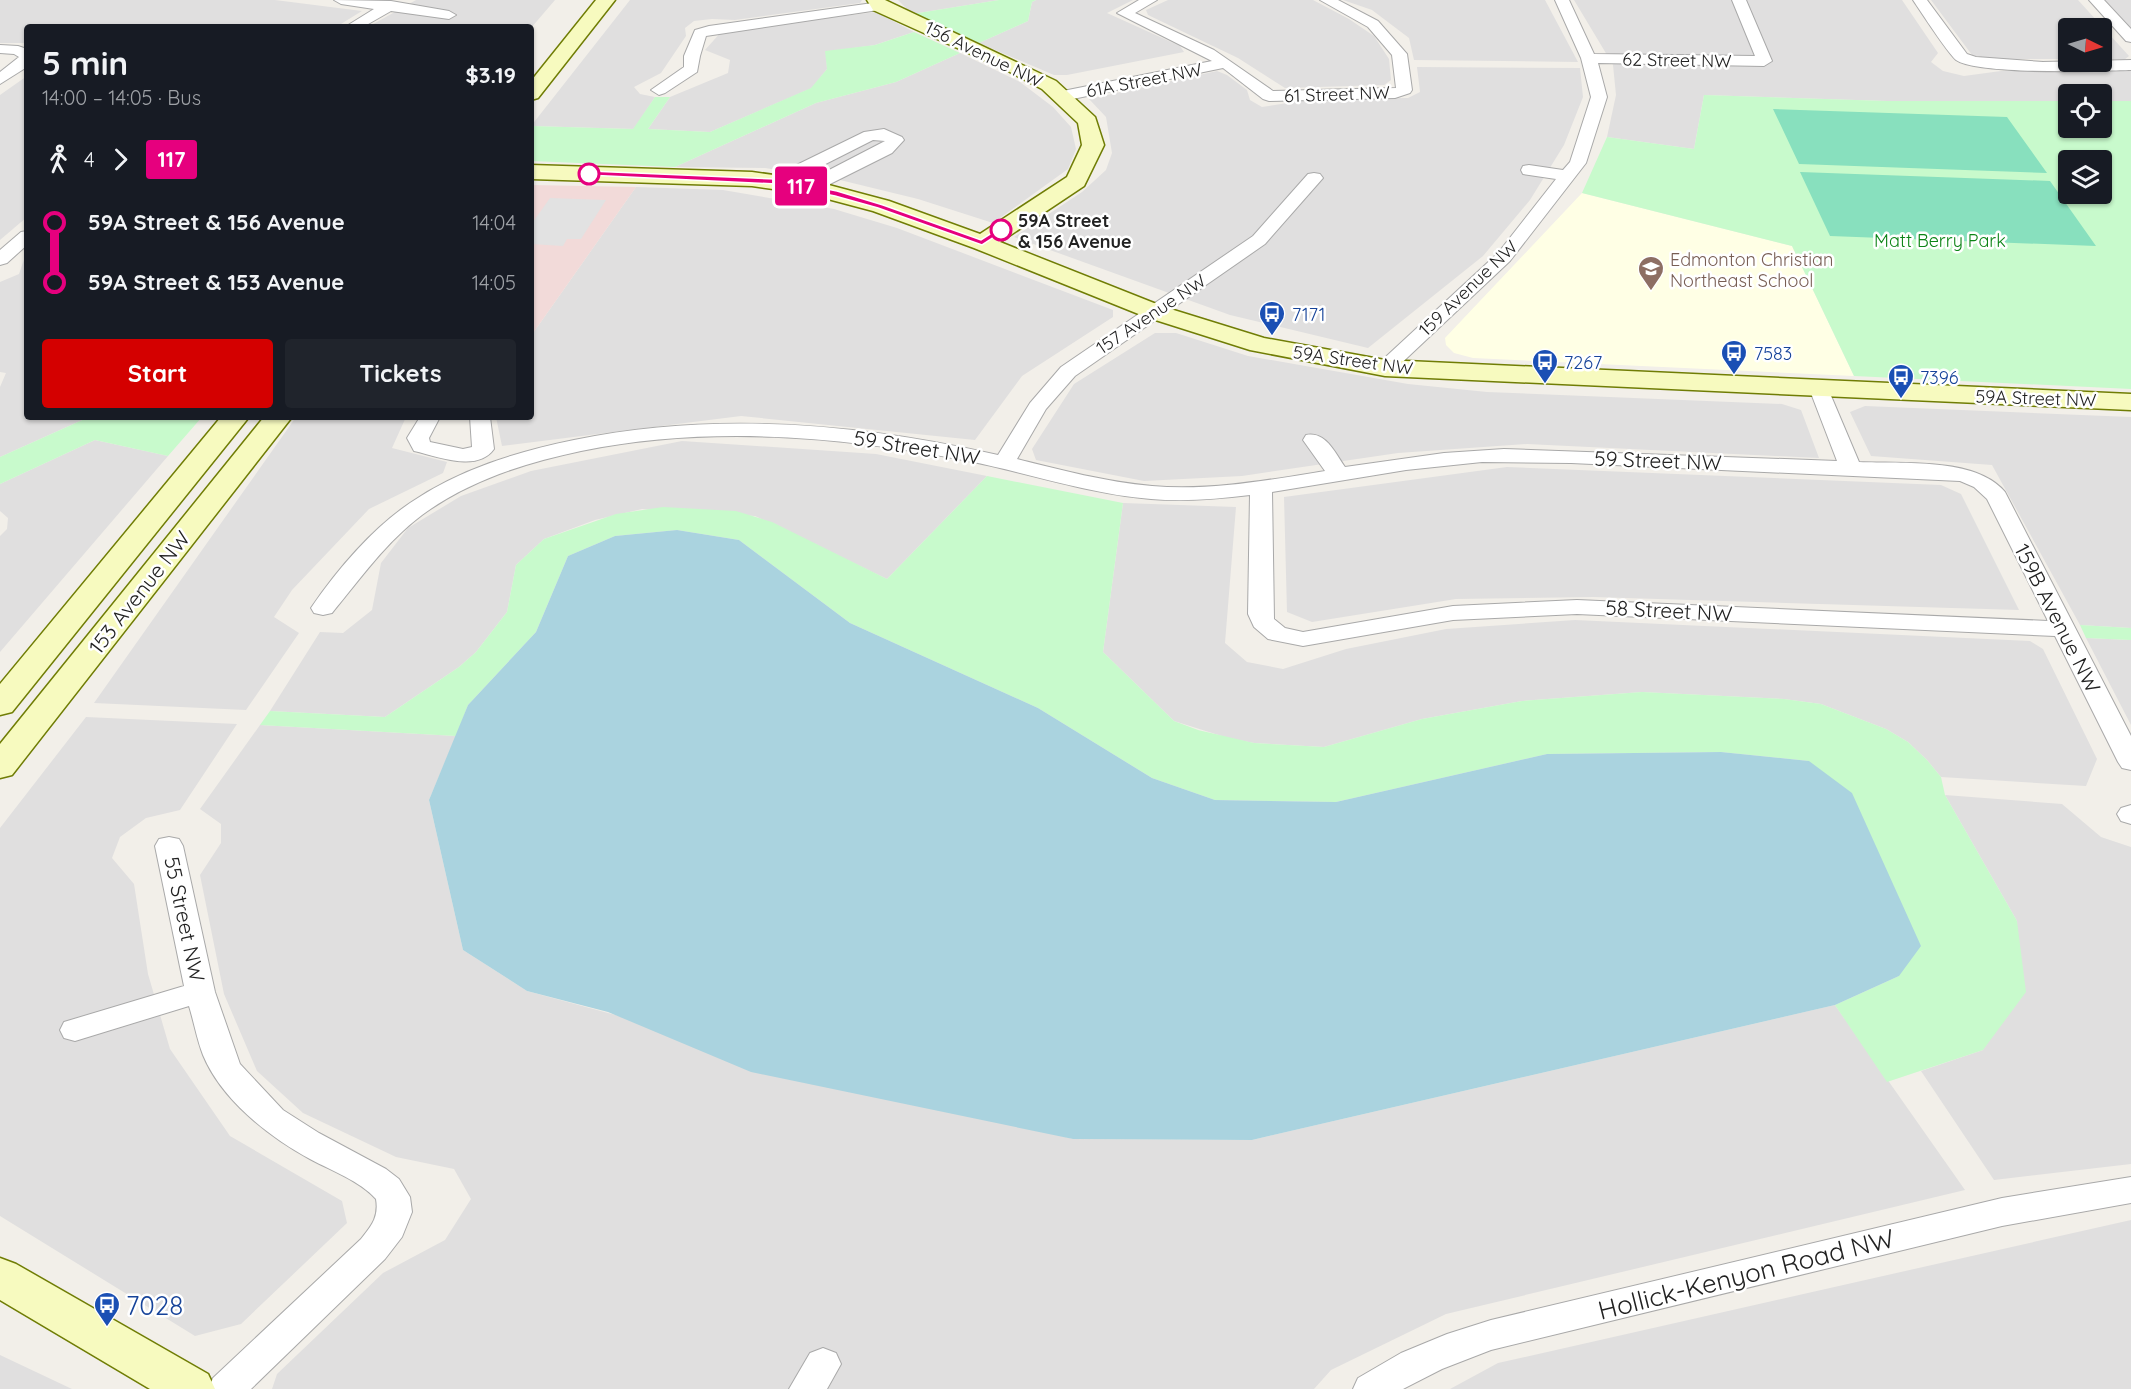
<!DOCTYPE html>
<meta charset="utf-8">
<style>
body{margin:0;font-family:Quicksand,sans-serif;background:#20242c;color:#f1f3f6;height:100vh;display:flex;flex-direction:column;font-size:22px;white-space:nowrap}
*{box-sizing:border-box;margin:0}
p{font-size:20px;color:#9ea1a6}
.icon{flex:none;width:33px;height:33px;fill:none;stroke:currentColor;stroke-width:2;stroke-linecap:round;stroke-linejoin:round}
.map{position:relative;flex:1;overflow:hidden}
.side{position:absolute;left:24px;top:24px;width:510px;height:396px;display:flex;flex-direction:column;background:#171b24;border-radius:6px;box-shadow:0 2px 4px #0004}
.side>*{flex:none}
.badge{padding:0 12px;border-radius:4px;font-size:21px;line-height:39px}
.needle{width:39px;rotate:95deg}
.buttons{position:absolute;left:2058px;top:18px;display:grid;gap:12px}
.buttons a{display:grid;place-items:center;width:54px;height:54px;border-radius:6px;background:#171b24;box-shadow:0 2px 4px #0004;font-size:30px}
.map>.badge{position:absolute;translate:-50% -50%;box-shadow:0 0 0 3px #fff}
.legs{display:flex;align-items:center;gap:9px;height:66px;padding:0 18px;font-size:20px}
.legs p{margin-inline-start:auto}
.head{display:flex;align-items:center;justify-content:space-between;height:102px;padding:0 18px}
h1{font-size:33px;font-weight:700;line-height:45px}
.primary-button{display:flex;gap:12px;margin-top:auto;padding:12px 18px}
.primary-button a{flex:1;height:69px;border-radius:6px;background:#d40000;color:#fff;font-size:24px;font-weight:700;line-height:69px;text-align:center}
.primary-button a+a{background:#20242c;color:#f1f3f6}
ul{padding:0 18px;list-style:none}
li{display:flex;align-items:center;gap:21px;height:60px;font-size:22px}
li i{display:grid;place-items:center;width:9px;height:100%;margin:0 8px;background:currentColor}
li i::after{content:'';width:15px;height:15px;margin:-8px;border:4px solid;border-radius:50%;background:#171b24}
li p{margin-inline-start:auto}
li:first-child i{background:linear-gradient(#0000 50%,currentColor 0)}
li:last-child i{background:linear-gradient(currentColor 50%,#0000 0)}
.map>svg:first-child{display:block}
</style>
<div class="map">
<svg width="2131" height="1389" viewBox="0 0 2131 1389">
<rect width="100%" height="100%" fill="#f2efe9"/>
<path fill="#e0dfdf" d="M0,0H275L362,11L336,27H27V43H0Z
M416,0H555L531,28L368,27Z
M630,0H862L860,3L735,20L712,19L694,21L685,28L686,36L661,73L634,87L640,94L655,97L634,129L531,126Z
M898,0H999L912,14Z
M1036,0H1133L1107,13L1180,46L1184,52L1067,75H1054L979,43L1028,21L1032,2Z
M1168,0H1313L1349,19L1374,36L1389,59L1391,80L1384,85L1285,88L1238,58L1148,15L1146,10Z
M1343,0H1545L1578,62L1414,60L1409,38L1372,10Z
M1574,0H1902L1938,53L1931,62L1943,71L1964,76L2001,71H2131V101H2102V94H2068V101H1887L1704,95L1694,149L1607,137L1616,95L1613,65Z
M1931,0H2078L2129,56L2124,60L2102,59V28H2068V59H1990L1972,55Z
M2105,0H2131V28Z
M876,12L914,32L875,45L826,52L827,69L812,88L710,132L648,129L670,97L728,73L730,60L705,50L722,31Z
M960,53L1020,82L1053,107L1071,127L1076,149L1068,169L993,223L918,199L840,180L765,168L675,167L816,103L896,82Z
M1417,67L1580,68L1583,97L1564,145L1530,200L1483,256L1368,348L1230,315L1014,237L1082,192L1106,170L1112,153L1106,117L1089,99L1217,71L1227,75L1247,90L1250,100L1262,107L1313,99L1408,98L1420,92Z
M27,76V217L0,240V95Z
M636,187L723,190L834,209L897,228L1113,310V317L1022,376L975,440L741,416L502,446L496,417H531V336Z
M27,251V417H89L0,457V387L6,373L0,372V282L19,274Z
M1155,333H1176L1248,356L1408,384L1487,392L1782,404L1801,410L1819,458L1527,444L1398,453L1242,476L1144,481L1036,460L1032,449L1074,384Z
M1865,406L2131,417V628L2080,625L1992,465L1871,456L1850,412Z
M296,417H406L392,448L447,462L443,473L369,509L292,590L274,617L299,633L246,710L94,703Z
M95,440L168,456L0,652V536L7,529L8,518L0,511V484Z
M682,441L876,454L987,476L887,579L755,516L642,509L595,520L544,539L516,565L507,612L476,652L459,667L385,717L270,711L320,632L343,633L372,610L381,563L408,528L461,496L531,471Z
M1507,467L1941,485L1961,494L2019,610L1593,597L1456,599L1312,622L1287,612L1284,497Z
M1123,503L1236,507L1225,643L1247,662L1283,669L1346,649L1446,629L1575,620L2030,641L2043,649L2097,759L2086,786L1941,777L1927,760L1908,742L1886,729L1821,704L1784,699L1642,692L1522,701L1422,719L1324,747L1254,743L1228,738L1174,721L1103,652Z
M2086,638L2131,640V725Z
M86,717L237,724L180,810L146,818L120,837L112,858L134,884L148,974L170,1049L230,1136L342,1201L347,1223L241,1324L195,1336L0,1216V828Z
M260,725L456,736L429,800L463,950L527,991L1073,1139L1252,1140L1835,1005L1965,1190L1446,1314L1331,1370L1314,1389H272L277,1374L383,1273L445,1240L471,1199L454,1169L396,1157L303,1113L257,1071L224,994L200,875L221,843V824L200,809Z
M1945,795L2062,804L2101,837L2131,847V1164L1994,1180L1921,1071L1983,1050L2017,921Z
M2131,1220V1389H1450L1498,1363Z
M0,1355L72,1389H0Z"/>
<path fill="#f2dad9" d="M531,185L636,187L531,336Z"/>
<path fill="#ffffe5" d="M1582,193L1792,246L1854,376L1473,358L1454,353L1446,345L1445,338Z"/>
<path fill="#c8facc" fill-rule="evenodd" d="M999,0H1036L1032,2L1028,21L979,43L912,14Z
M914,32L960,53L896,82L816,103L675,167L531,161V126L633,129L655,97H670L648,129L710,132L811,88L827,69L825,51L875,45Z
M1704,95L1887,101H2068V128H2102V101H2131V389L1854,376L1792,246L1582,193L1607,137L1694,149ZM2068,160H2102V194H2068Z
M89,417H202L168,456L95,440L0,484V457Z
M987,476L1123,503L1103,652L1174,721L1198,730L1254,743L1324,747L1422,719L1522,701L1642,692L1784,699L1821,704L1886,729L1908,742L1927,760L1941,777L1945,795L2017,921L2026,992L1983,1050L1887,1082L1835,1005L1899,976L1809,761L1721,752L1547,754L1336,802L1215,800L1152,778L1038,708L850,623L739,540L677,530L615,536L568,556L536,632L468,705L456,736L260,725L270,711L385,717L459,667L476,652L507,612L516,565L544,539L616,514L663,507L736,511L772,522L887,579Z
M2080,625L2131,628V640L2086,638Z"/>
<path fill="#88e0be" d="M1773,109L2007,117L2047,173L1799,164Z
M1800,172L2050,181L2096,246L1830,236Z"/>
<path fill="#e2e2e2" d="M550,198L606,200L581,239H567L563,246L531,244V222H533Z"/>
<path fill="#aad3df" d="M677,530L739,540L850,623L1038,708L1152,778L1215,800L1336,802L1547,754L1721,752L1809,761L1852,793L1921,946L1899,976L1835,1005L1252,1140L1073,1139L751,1072L608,1012L527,991L463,950L429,800L468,705L536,632L568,556L615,536Z"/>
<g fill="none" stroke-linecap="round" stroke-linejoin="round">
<defs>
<path id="street" d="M334,0L391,1L449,11L456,15L449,19L391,11L363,27H345L374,9L341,4Z
M1139,0H1157L1135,13L1214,50L1273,91L1396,88L1392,55L1368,27L1320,0H1338L1378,21L1407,54L1412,90L1410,93L1395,98L1269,101L1263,99L1223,68L1063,101L1057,99L1055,96L1057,93L1063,91L1212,61L1117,13Z
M1555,0H1569L1594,54L1755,56L1732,0H1746L1772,61L1764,66L1598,63L1607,97L1586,163L1510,261L1392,372H1378L1375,368L1378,364L1498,253L1556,179L1523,174L1521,170L1523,166L1529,165L1563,170L1570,162L1591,97L1581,58Z
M1913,0H1927L1967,54L1976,57L2043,62L2131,60V70C2101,71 1977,75 1956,60C1947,52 1921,12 1913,0Z
M2089,0H2104L2131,29V42L2126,41Z
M880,2L885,3L887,6L885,9L706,36L700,56L697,72L665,93L659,95L651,90L684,67V56L695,30L709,26Z
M0,45L18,46L27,49V67L0,84V72L19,57L14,54L0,53Z
M884,129L902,137L904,140L892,153L816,191H804L801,187L804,183L885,141L873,140L782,186H770L767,182L770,178L864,132Z
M1314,173L1320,174L1323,178L1265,244L1075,376L1046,409L1017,459C1061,470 1106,482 1152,486C1210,491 1269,480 1325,471L1303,440L1306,435C1326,431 1335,453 1345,467L1444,453L1504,449L1837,461L1809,388L1812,384L1819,382L1826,384L1859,462C1902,464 1976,457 2005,492L2131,736V770L2122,768L2118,762L2055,636L1577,614L1453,620L1303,646L1268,639L1254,627L1248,614L1250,495C1217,499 1184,502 1151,499C1089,494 1029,473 968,461C839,436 710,425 581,451C524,463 468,481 422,515C386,542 360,579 332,613L323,615L314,613L311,608C337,570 372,529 410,503C460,469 516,452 574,440C715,411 858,423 998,455L1030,403L1061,367L1253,236L1308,174ZM1482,462L1571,463L1960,481L1974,487L1987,499L2048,621L1577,600L1453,606L1303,632L1285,628L1274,619L1272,492L1406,470Z
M27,231V245L7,263L0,265V250L21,232Z
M420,417H440L429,438L430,442L463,449L472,447L470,417H490L494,449C477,473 437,456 414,451L407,438Z
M2131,805V824L2121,821L2117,814L2121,808Z
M169,837L179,839L183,846L215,992L240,1064L283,1110L319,1133L386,1169L399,1179L410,1197L412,1212L402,1237L385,1259L251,1389H208L213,1378L361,1239C372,1225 379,1217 376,1199C360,1181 332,1171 310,1159C269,1137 221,1099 203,1055C197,1040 194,1022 189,1006L75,1041L64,1038L60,1030L64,1022L184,986L155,846L159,839Z
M2131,1177V1203L2002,1226L1491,1350L1442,1369L1403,1389H1353L1358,1378L1401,1353L1447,1334L1491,1320L2002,1198Z
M823,1348L836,1353L841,1364L827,1389H789L810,1353Z"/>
<path id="secondary" d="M596,0H615L538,98L531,100V81Z
M867,0H885L1056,81L1095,117L1104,145L1084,186L1000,242L1164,307L1264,338L1385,360L2131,394V410L1385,376L1250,350L1146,317L974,248L873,211L809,194L752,186L531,179V165L752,172L810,180L889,201L980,234L1067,177L1082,145L1078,123L1042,89L1008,71L873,10Z
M221,417H249L12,712L0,715V684Z
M264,417H292L12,775L0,778V744Z
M0,1258L16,1264L208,1374L215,1389H150L0,1300Z"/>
</defs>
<use href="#street" stroke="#a9a9a9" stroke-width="2"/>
<use href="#secondary" stroke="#707d05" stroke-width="3"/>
<use href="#street" fill="#fff" fill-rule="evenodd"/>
<use href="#secondary" fill="#f7fabf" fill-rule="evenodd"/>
</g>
<path fill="#e6007e" stroke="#fff" stroke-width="1.5" d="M589,171L776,179L837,191L883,205L981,240L998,229L1005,230L982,245L878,208L835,196L776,184L587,175L585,174Z"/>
<defs>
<symbol id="school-pin" viewBox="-11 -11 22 30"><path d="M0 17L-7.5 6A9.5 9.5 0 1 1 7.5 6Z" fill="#8d6e63" stroke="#fff"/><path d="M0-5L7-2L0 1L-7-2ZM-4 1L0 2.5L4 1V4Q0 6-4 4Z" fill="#fff"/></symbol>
<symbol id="bus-pin" viewBox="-11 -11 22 30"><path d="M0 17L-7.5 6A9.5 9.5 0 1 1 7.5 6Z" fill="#1a4fb4" stroke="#fff"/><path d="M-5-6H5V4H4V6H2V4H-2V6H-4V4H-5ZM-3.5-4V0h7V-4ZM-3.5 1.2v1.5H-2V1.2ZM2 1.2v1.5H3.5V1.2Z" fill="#fff"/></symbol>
</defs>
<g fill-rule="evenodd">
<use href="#school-pin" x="1636" y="254" width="30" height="40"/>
<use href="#bus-pin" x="1257" y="299" width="30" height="40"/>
<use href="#bus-pin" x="1719" y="338" width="30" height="40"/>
<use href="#bus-pin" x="1530" y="347" width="30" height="40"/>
<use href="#bus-pin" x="1886" y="362" width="30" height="40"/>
<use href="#bus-pin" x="92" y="1290" width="30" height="40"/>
</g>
<g fill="#fff" stroke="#e6007e" stroke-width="3">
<circle cx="589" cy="174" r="10"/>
<circle cx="1001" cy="230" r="10"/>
</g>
<g text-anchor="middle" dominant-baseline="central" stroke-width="5" stroke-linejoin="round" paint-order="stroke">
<g font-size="18" fill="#222" stroke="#fff">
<text transform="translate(984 54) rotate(26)">156 Avenue NW</text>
<text transform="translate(1677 60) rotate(1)">62 Street NW</text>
<text transform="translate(1144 80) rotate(-11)">61A Street NW</text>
<text transform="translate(1337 94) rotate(-2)">61 Street NW</text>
<text transform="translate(1468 288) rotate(-44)">159 Avenue NW</text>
<text transform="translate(1151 314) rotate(-34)">157 Avenue NW</text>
<text transform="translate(1353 360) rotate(8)">59A Street NW</text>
<text transform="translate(2036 398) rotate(2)">59A Street NW</text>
</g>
<g font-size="18" font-weight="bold" fill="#222" stroke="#fff" text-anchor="start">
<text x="1018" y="220">59A Street<tspan x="1018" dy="21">&amp; 156 Avenue</tspan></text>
</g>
<g font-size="18" fill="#0c8416" stroke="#fff">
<text x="1940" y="240">Matt Berry Park</text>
</g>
<g font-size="18" fill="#785e54" stroke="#fff" text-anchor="start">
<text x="1670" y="259">Edmonton Christian<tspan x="1670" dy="21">Northeast School</tspan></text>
</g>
<g font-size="18" fill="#164399" stroke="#fff" text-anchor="start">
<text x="1292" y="314">7171</text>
<text x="1754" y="353">7583</text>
<text x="1564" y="362">7267</text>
<text x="1920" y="377">7396</text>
</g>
<g font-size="21" fill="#222" stroke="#fff">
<text transform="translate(917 447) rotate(9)">59 Street NW</text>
<text transform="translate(1658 460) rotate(2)">59 Street NW</text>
<text transform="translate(139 592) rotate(-52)">153 Avenue NW</text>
<text transform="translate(1669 610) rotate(3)">58 Street NW</text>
<text transform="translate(2058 618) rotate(63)">159B Avenue NW</text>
<text transform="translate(185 919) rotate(78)">55 Street NW</text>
</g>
<g font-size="26" fill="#222" stroke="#fff">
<text transform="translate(1746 1274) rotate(-14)">Hollick-Kenyon Road NW</text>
</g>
<g font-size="26" fill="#164399" stroke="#fff" text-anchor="start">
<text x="126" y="1305">7028</text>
</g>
</g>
</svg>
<div class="buttons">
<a><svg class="needle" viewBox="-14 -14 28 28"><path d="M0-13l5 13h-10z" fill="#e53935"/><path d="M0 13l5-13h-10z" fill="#9ea1a6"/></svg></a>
<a><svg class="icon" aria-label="locate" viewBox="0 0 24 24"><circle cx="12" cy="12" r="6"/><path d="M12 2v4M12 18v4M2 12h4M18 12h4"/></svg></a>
<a><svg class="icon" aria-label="layers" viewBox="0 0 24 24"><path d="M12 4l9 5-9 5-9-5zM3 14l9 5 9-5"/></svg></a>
</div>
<b class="badge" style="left:801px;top:186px;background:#e6007e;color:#fff">117</b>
<section class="side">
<div class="head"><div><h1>5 min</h1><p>14:00 – 14:05 · Bus</p></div><b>$3.19</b></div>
<div class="legs"><svg class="icon" aria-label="walk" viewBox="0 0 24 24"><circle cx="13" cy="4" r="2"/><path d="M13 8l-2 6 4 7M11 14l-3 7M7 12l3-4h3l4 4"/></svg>4<svg class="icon" aria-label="forward" viewBox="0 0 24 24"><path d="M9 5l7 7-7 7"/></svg><b class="badge" style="background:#e6007e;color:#fff">117</b></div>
<ul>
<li><i style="color:#e6007e"></i><b>59A Street &amp; 156 Avenue</b><p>14:04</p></li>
<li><i style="color:#e6007e"></i><b>59A Street &amp; 153 Avenue</b><p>14:05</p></li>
</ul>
<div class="primary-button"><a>Start</a><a>Tickets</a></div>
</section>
</div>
